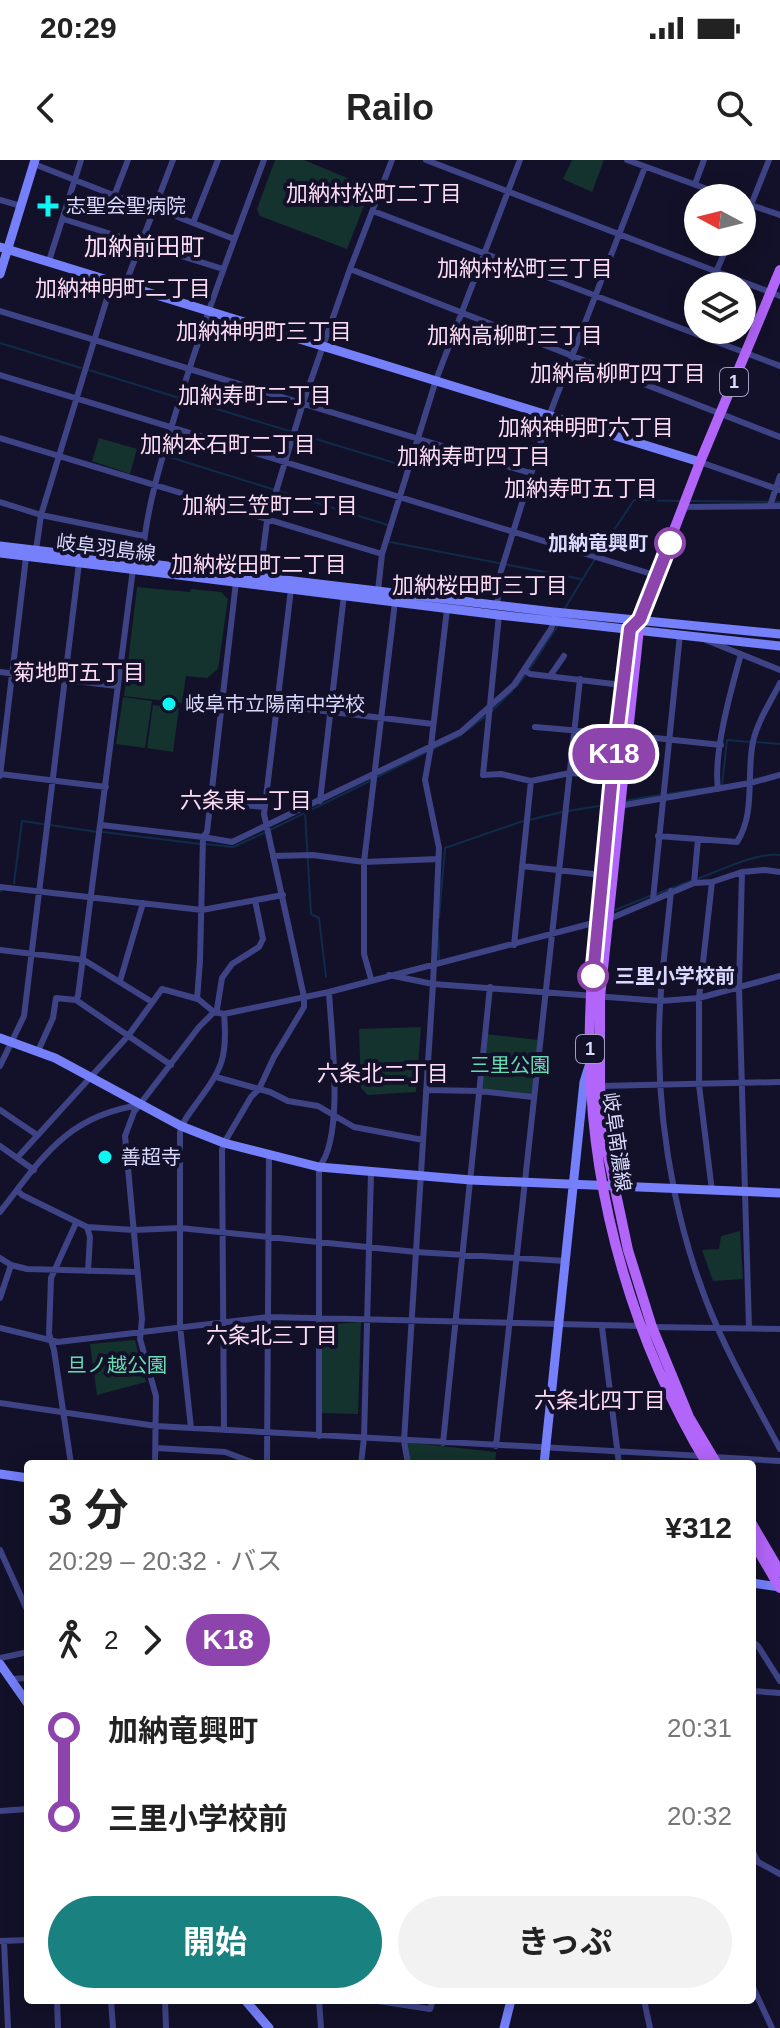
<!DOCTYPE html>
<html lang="ja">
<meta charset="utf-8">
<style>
body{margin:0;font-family:Helvetica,"Noto Sans JP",sans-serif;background:#f2f2f2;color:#222;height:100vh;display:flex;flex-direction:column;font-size:30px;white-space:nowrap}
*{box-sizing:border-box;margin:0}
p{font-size:26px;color:#767676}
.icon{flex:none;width:44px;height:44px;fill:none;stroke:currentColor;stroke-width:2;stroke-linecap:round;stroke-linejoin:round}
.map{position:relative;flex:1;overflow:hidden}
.drawer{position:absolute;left:24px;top:1300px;width:732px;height:544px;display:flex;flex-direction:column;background:#fff;border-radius:8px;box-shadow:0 4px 20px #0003}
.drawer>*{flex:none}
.badge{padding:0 16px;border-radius:26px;font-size:28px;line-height:52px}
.needle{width:52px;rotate:277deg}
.tools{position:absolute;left:684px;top:24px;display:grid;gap:16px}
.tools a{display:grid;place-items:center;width:72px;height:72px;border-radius:50%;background:#fff;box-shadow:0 4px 20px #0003;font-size:40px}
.map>.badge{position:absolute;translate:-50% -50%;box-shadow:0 0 0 4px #fff}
.legs{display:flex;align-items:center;gap:12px;height:88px;padding:0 24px;font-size:26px}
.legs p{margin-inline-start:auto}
.head{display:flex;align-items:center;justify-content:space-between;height:136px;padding:0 24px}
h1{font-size:44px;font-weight:700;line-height:60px}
.primary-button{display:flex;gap:16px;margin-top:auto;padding:16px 24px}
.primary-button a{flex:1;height:92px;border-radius:48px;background:#198180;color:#fff;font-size:32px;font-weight:700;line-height:92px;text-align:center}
.primary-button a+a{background:#f2f2f2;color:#222}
ul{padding:0 24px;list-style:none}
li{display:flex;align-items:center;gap:28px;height:88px;font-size:30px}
li i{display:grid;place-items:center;width:12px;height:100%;margin:0 10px;background:currentColor}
li i::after{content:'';width:20px;height:20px;margin:-10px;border:6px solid;border-radius:50%;background:#fff}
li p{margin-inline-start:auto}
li:first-child i{background:linear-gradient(#0000 50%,currentColor 0)}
li:last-child i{background:linear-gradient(currentColor 50%,#0000 0)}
.status{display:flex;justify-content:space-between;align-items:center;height:56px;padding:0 40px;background:#fff;direction:ltr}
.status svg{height:22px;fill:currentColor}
header{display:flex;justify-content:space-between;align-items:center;height:104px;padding:0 24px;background:#fff;font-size:36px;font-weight:700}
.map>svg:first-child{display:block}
</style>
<div class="status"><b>20:29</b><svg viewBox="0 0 49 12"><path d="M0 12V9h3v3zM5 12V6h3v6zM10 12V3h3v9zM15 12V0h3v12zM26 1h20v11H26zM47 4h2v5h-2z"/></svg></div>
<header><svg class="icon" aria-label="back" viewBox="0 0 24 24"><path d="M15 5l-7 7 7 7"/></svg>Railo<svg class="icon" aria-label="search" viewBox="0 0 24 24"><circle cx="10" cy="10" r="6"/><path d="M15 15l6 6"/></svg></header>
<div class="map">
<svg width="780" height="1868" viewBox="0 0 780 1868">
<rect width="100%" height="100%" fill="#131129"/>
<path fill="#14322e" d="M275,0H304L371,28L347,89L260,56L257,49Z
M572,0H604L592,32L563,19Z
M99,278L137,289L130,314L92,301Z
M137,427L190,432L191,429L221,432L228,439L218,509L207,518L186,516L182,543L124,536Z
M123,537L152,541L145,588L116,584Z
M153,545L179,548L173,592L147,588Z
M421,867L416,932L368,935L361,928L359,869Z
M485,874L539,880L533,937L480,931Z
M740,1071L743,1119L713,1121L702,1090L719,1089L721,1076Z
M361,1162L358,1254L322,1253V1165Z
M135,1180L146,1222L97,1235L90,1184Z
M405,1282L496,1292L495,1304H408Z"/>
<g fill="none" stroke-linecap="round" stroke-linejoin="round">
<path stroke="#0f2b4a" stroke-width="2" d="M0,183L81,208
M89,210L176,237
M184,239L408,307
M166,296L391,366
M689,341L780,342
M390,382L581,419
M598,394L634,340L679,341
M565,448L595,399
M529,510L558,465
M517,526L525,516
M491,552L512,531
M466,571L486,556
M757,582L780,584
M377,617L461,575
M722,626L727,580L750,582
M667,634L700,629
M623,641L660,635
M568,651L605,645
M305,652L311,754L319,758L326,817
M529,660L562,652
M270,670L372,620
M103,672L200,684
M206,684L233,687L264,673
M697,719C722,710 753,693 780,695
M14,723L22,661L98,672
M0,731H2
M656,734L691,721
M615,750L650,736
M439,758L445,688L523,661
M438,772L439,799"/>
<path stroke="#3e4386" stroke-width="6" d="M426,0L780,136
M627,0L732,38
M34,4L154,51
M695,24L704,0
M114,36L128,0
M0,40L21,46
M742,42L780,55
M751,45L769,0
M155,48L234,79
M373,51L780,206
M63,59L223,109
M193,63L218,0
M49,101L81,0
M350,109L780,277
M716,112L729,82
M125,125L173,0
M0,151L530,313
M0,215L658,416
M0,278L382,394
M700,302L780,330
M0,342L41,355L144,376
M770,346L780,316
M684,347L780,346
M36,390L41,355L112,122
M142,402C146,346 163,295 179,242C204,160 234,80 264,0
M260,416L267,361L303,243L350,109L392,0
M378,431L382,394L436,220L520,0
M497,446L501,411L549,256L645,7
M499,455L483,615L501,614L531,621L570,613L612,616
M706,480L780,510
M525,511L530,514L622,525
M0,512L117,526
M550,516L564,496
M222,539L433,564
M535,567L616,574
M627,575L721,585
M0,614L106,627
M0,616L26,397
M718,629C713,593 731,530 741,494
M320,641L344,435
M210,642L264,647
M619,646L750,623L780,615
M101,665L203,677L207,672L236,422
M658,676L737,682C756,653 746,614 753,582C757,562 771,541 780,523
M273,696L313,695L364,702L438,699
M522,706L602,715
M742,712L739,827L749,1168
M694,723L698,679
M0,727L202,750L283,735
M671,731C666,784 658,837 659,890C660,983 680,1084 718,1169C736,1210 759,1249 780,1289
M653,739L680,474
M609,759L694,723L712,722L742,712L765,710L780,712
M514,785L531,621
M0,790L84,800L152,842
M389,815L433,824L661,841L699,838L780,816
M371,819L364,794V702L395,442
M120,821L143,743
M197,839L200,801L203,677L232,682L461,572L514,525L551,469L554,461
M76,840L171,905
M38,891L53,858L56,838L76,840L78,836L133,409
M0,906L24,856L79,403
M216,917L270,932L288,941L318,946L354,967L423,980
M600,926L780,922
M426,930L480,931L533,937
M0,950L37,975
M0,986L34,1010
M17,998L128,876L162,829L198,839L214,852L224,854L329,832L597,762
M17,1030L22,1035L87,1067L134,1070L180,1068L416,1092L566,1101
M712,1031L699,925V838L712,722
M0,1052C42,998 67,955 141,945
M87,1067L90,1077L88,1111
M0,1098L11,1105L27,1109L137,1112
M0,1138L11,1105
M602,1167L619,1304
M652,1167L780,1169
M0,1168L58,1182L268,1157L641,1166
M0,1243L156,1266L702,1296
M191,1268L180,1166V972C182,961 190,953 196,944C222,909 228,898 224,854
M224,1270L222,990L224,983L251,937L259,929L274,897L304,847V837L264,654L291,429
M319,1276V1007C345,977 331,872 329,832
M443,1283L490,827
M496,1286L580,519
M156,1288L225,1292L257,1304
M713,1297L780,1301
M71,1304L54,1190L49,1174L51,1118L76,1063
M155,1304L156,1236L140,1179L142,1159L125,976L134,952L199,867L217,849L222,818L232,804L259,787L263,779L255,740
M267,1304L269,995
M361,1304L364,1278L371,1013
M408,1304L404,1281L433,824L439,688L425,620L431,586L447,449
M0,1390L28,1452
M752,1481L758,1486L780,1521
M0,1498L28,1492
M11,1519L28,1518
M752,1531L780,1533
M752,1545L753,1531
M0,1651L28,1649
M752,1690L758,1702L780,1714
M0,1781L28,1780
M4,1781L8,1868
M752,1825L772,1868
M57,1840L58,1868
M111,1840L113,1868
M165,1840L166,1868
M319,1840L321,1868
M372,1840L430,1849L433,1840
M644,1840L650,1868"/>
<path stroke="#7580fa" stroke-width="9" d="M0,87L700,302
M0,114L35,0
M0,386L554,452L780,474
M0,393L499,455L780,486
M0,878L55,898L181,966L224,983L319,1007L471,1020L780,1033
M544,1304L584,922L589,906
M0,1314L28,1318
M752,1423L780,1427
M0,1504L28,1544
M245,1840L269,1868
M504,1868L511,1840"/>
<path stroke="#b265f9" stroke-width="10" d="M640,459L630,469C619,547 611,625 603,703C596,769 588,836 590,902C593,1042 635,1184 707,1304
M717,1304L689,1257L652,1167L628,1090L604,977L600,926V837L640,459L700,302L780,110
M752,1364L780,1412
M752,1380L780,1428"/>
</g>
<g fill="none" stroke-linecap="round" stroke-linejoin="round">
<defs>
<path id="line-1" d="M593,816L612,616L630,469L640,459L670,383"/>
</defs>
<use href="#line-1" stroke="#fff" stroke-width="18"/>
<use href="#line-1" stroke="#8e44ad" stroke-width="12"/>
</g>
<g fill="#0ef6f4" stroke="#131129" stroke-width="3">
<path d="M44 34h8v8h8v8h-8v8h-8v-8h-8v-8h8z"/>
<circle cx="169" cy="544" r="8"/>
<circle cx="105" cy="997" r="8"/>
</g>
<g fill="#fff" stroke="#8e44ad" stroke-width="4">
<circle cx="670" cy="383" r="14"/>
<circle cx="593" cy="816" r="14"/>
</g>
<g text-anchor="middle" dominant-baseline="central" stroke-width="8" stroke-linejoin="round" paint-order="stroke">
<g fill="#131129" stroke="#9e9ebe" stroke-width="2">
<rect x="720" y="208" width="28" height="28" rx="6"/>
<rect x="576" y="875" width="28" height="28" rx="6"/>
</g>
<g font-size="18" font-weight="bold" fill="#dadafe">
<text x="734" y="222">1</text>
<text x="590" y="889">1</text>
</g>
<g font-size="20" fill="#dadafe" stroke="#131129" text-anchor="start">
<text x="66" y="46">志聖会聖病院</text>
<text x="185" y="544">岐阜市立陽南中学校</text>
<text x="121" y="997">善超寺</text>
</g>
<g font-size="20" font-weight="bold" fill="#dadafe" stroke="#131129" text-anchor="end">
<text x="648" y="383">加納竜興町</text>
<text x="615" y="816" text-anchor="start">三里小学校前</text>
</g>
<g font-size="20" fill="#dadafe" stroke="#131129">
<text transform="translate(106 388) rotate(7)">岐阜羽島線</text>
<text transform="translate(617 982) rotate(82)">岐阜南濃線</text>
</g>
<g font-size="20" fill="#67dcb3" stroke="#131129">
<text x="510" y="905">三里公園</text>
<text x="117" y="1205">旦ノ越公園</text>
</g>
<g font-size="22" fill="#fedcf5" stroke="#131129">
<text x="374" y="33">加納村松町二丁目</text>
<text x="525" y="108">加納村松町三丁目</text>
<text x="123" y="128">加納神明町二丁目</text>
<text x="264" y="171">加納神明町三丁目</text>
<text x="515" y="175">加納高柳町三丁目</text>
<text x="618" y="213">加納高柳町四丁目</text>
<text x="255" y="235">加納寿町二丁目</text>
<text x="586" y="267">加納神明町六丁目</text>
<text x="228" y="284">加納本石町二丁目</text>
<text x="474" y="296">加納寿町四丁目</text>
<text x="581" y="328">加納寿町五丁目</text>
<text x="270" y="345">加納三笠町二丁目</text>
<text x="259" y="404">加納桜田町二丁目</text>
<text x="480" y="425">加納桜田町三丁目</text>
<text x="79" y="512">菊地町五丁目</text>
<text x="246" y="640">六条東一丁目</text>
<text x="383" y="913">六条北二丁目</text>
<text x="272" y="1175">六条北三丁目</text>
<text x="600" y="1240">六条北四丁目</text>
</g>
<g font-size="24" fill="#fedcf5" stroke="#131129">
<text x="144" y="86">加納前田町</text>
</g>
</g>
</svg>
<div class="tools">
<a><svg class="needle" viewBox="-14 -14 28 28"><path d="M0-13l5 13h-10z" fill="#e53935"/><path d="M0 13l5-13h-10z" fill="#767676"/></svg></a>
<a><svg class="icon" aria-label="layers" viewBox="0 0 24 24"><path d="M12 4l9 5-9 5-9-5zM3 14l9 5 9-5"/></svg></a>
</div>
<b class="badge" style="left:614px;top:594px;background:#8e44ad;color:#fff">K18</b>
<section class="drawer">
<div class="head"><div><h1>3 分</h1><p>20:29 – 20:32 · バス</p></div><b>¥312</b></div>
<div class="legs"><svg class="icon" aria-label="walk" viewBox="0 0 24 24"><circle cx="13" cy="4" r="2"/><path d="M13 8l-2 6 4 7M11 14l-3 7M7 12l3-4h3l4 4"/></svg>2<svg class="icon" aria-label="forward" viewBox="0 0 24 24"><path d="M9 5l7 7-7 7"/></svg><b class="badge" style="background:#8e44ad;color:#fff">K18</b></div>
<ul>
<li><i style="color:#8e44ad"></i><b>加納竜興町</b><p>20:31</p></li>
<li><i style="color:#8e44ad"></i><b>三里小学校前</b><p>20:32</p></li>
</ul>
<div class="primary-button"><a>開始</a><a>きっぷ</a></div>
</section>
</div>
